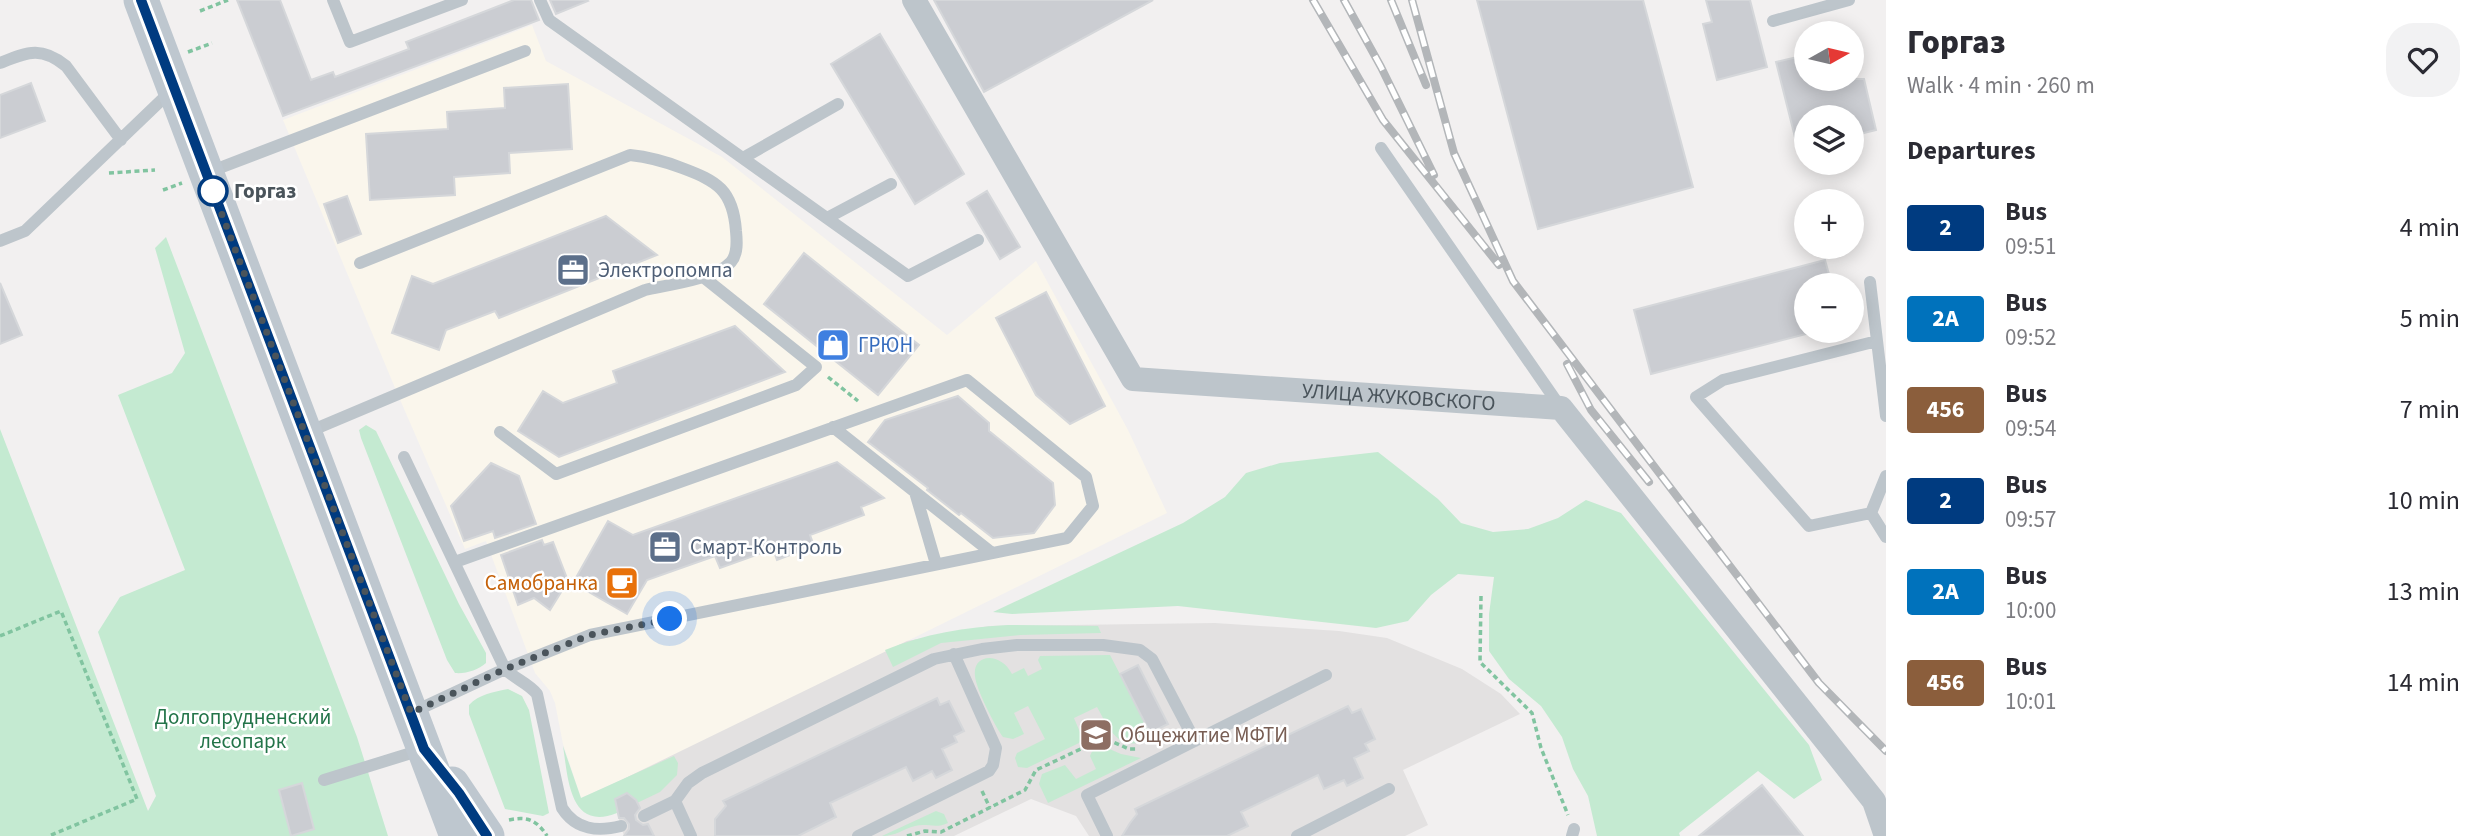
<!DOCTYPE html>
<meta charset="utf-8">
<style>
body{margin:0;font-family:"Source Sans 3",sans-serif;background:#f2f2f3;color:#2b2b33;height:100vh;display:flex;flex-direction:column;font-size:26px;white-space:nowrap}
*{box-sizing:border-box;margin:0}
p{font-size:23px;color:#7c7c81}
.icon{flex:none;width:38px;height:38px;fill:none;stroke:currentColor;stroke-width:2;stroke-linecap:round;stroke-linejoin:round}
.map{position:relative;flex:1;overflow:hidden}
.panel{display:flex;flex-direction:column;background:#fff;width:595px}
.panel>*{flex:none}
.badge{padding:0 14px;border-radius:5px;font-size:24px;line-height:46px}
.needle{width:46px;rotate:82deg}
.buttons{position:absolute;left:1794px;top:21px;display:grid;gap:14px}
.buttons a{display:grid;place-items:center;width:70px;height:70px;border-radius:50%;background:#fff;box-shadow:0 4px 18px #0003;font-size:35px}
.you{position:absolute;width:35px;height:35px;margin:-18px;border:5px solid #fff;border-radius:50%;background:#1a73e8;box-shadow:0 0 0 10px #1a73e833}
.map>.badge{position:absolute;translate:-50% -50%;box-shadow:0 0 0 4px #fff}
h2{padding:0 21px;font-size:26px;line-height:63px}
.round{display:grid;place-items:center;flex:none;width:74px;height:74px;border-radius:28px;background:#f2f2f3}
.head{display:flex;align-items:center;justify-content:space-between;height:119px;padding:0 21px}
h1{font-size:33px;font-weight:800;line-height:52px}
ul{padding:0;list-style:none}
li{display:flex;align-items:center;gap:21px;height:91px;padding:0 21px}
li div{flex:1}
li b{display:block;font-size:26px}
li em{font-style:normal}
li .badge{min-width:77px;font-weight:700;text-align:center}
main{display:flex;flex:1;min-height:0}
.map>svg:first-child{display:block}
</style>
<main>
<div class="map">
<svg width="1886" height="836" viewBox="0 0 1886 836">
<rect width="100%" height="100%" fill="#f2f0f0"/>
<path fill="#faf6ec" d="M532,25L546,61L722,157L947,335L1036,261L1128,430L1167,513L674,756L581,798L563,744L555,703L550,691L535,673L486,541L465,549L398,395L283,120Z"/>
<path fill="#e3e1e1" d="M1215,623L1339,631L1387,638L1462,669L1501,694L1520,714L1403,770L1428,825L1405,836H1089L1076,816L1031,799L954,836H624L609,786L907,641L989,626Z"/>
<path fill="#c4ead1" d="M166,237L357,737L388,836H0V429L148,811L156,796L98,632L120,597L185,570L118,395L172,373L185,353L155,248Z
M366,425L376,431L459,604L486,653V663C478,670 466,674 455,673L447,660L361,438L359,430Z
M1378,452L1438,499L1461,523L1493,532L1528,529L1558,518L1586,500L1621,513L1809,745L1822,780L1794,799L1758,771L1679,833L1680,836H1597L1588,796L1573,769L1562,737L1541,706L1509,679L1489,651V614L1494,577L1458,574L1431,595L1408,621L1376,628L1178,606L1012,614L993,612L1183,523L1225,497L1246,473L1280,463Z
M1008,625L1098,626L1101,633L1020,635L941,643L893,667L885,650C923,634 967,627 1008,625Z
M1110,655L1150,732H1152L1148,740C1118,753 1109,728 1097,707L1074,718L1082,737L1079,743L1027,768L1018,767L1015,758L1017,753L1045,739L1028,706L1014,713L1024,734L1013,739L1003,737C995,726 976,689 975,676C972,654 1000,651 1012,674L1024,668L1028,676L1042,669L1038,660L1040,656Z
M508,689L522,696L529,710L549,813L543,816L505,809L469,714V705C479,694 494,692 508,689Z
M563,746L581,798L674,756L678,763L677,775L660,792L637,803L631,795H621L615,801L617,813C569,832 568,777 563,746Z
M1105,747L1121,754L1141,758L1048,803L1039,784L1042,774L1065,765L1076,779L1096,769L1090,756C1093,748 1097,748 1105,747Z
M936,811L944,814L948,823C936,829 927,823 915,826C903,829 896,836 882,836Z"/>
<path fill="#cbcdd2" stroke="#d5d7da" stroke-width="2" d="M237,0H280L311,80L333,72L335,77L409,49L406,42L514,0H531L539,20L283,116Z
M550,0H587L588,1L556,14Z
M934,0H1153L984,92Z
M1477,0H1643L1693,187L1538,229Z
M1706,0H1750L1767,67L1717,80L1703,24L1712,22Z
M880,34L964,174L915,204L831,64Z
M1806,55V79H1864L1876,130L1852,136V117H1806V156L1800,157L1776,62Z
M31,83L45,121L0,138V95Z
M568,84L572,149L509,153L510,173L454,177L455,195L370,200L366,134L448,129L447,112L505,108L504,88Z
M987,191L1020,247L1000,259L967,203Z
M347,196L361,234L338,243L324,204Z
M606,216L657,255L499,318L495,311L446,330L439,350L392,333L412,276L433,284Z
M804,253L919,345L878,395L764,304Z
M1825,260L1832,285H1806V334L1651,374L1634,310Z
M0,283L22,335L0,344Z
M1046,292L1105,406L1070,424L1036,395L996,318Z
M735,326L785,372L559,457L518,431L543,391L563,403L617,383L613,371Z
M958,396L989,423V431L1053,483L1055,505L1034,533L993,538L961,513L959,515L927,490L928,488L868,442L885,420Z
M837,462L884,498L861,507L864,515L810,535L814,546L777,560L773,549L720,568L715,556L647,580L627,614L573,583L608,521L633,535Z
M491,463L519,476L536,524L495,538L493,531L464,541L451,506Z
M542,540L544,545L553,542L568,581L550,610L534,598L518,605L501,555Z
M1138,665L1168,724L1150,733L1120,674Z
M937,698L940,705L949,701L964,731L954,736L957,742L942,749L952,770L936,778L932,771L913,781L906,767L830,803L836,817L798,836H715V819L726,806L723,801Z
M1348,706L1352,713L1361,709L1375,739L1365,744L1369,751L1354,758L1363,778L1347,786L1344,780L1324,789L1318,775L1241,812L1248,826L1227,836H1122L1130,823L1137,814L1135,809Z
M302,783L314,829L291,836L279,790Z
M1762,785L1803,836H1699Z
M627,793L636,800L640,808L635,815L636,820L643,825L648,824L654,836H624L629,829V824L624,818H619L615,799Z"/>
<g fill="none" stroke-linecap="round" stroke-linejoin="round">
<path stroke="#81c4a0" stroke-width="3.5" stroke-dasharray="5 3.5" stroke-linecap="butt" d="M200,11L228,0
M188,52L212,43
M109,173L155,170
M163,190L182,183
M828,377L858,401
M1481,596L1480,662L1532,713L1541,748L1568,815
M0,636L61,611L137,799L49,836
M982,791L990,808
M509,820C527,816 537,820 547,836
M907,836L925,831L941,832L1025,790L1036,770L1104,738L1129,749H1138"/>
<path stroke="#bdc5cb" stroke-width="12" d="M333,0L350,42L462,0
M540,0L549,20L908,276L978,240
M1773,21L1849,0
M0,63C28,52 41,46 66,66L121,140
M1381,148L1561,408
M743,158L838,104
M209,172L525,51
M827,218L891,184
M0,241L25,231L172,90
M1870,282L1886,416
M833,427L992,553
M308,432L645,290C667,285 716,279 731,262C738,254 737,241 736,231C733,190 717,181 682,168C664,161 649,157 630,155L360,263
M500,432L556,474L796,385L816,367L702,276
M404,457L505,669C515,679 528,683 537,694L562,808C576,830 597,832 621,826
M1886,476L1871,513L1886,537
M915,492L936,564
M1871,513L1809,526L1696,397L1723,380L1877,341
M413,712L505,669L590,635L1067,538L1093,506L1086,477L967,380L455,562
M324,780L421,750
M675,801L691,836
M644,816L675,801L688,783L702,773L934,659L982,649L1017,645H1103L1140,650L1152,659L1195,741
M858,836L989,771L993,765L996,748L954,654
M1107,836L1087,795L1326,675
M1297,836L1389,789
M1572,836L1574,829"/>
<path stroke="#bdc5cb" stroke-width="24" id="s1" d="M914,0L1133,379L1561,408L1874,801L1886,836"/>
<path stroke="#bec7cf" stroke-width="35" d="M141,0L457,836
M452,784L487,836"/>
<defs>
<path id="rail" d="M1313,0L1383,120L1499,265
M1344,0L1381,67L1434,175
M1391,0L1426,85
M1412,0L1454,153L1513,281L1819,683L1886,751
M1567,364L1591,410L1649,482"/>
</defs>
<use href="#rail" stroke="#b3b6b9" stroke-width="8"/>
<use href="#rail" stroke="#fff" stroke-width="5" stroke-dasharray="16" stroke-linecap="butt"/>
</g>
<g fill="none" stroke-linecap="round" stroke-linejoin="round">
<defs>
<path id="line" d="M141,0L424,749L459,793L487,836"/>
</defs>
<use href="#line" stroke="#fff" stroke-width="16"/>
<use href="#line" stroke="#003b80" stroke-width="10"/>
<path stroke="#4a545b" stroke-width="7" stroke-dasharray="0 12.6" d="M213,191L411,713L505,669L590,635L670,619"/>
</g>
<defs>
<symbol id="office-square" viewBox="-11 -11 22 22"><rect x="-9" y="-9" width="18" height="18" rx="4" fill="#5c6f8a" stroke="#fff"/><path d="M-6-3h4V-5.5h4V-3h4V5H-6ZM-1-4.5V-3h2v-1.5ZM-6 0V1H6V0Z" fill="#fff"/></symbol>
<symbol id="shop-square" viewBox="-11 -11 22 22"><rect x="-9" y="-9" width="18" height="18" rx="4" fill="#3f7fe0" stroke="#fff"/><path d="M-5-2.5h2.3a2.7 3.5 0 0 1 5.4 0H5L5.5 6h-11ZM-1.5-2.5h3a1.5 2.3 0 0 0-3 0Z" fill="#fff"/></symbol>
<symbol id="cafe-square" viewBox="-11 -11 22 22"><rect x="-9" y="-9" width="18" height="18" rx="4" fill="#e8710a" stroke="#fff"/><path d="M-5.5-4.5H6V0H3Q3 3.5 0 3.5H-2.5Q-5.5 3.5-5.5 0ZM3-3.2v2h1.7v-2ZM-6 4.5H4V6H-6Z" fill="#fff"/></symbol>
<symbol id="university-square" viewBox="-11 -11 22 22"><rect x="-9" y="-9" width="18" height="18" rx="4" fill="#8d6e63" stroke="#fff"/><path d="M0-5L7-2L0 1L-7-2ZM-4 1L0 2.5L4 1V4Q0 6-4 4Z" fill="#fff"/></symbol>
</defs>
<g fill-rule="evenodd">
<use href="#office-square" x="554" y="251" width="38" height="38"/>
<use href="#shop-square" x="814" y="326" width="38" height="38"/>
<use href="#office-square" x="646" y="528" width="38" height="38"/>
<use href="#cafe-square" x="603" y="564" width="38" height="38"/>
<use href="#university-square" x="1077" y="716" width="38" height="38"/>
</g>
<circle fill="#fff" stroke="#003b80" stroke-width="3.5" cx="213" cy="191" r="14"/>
<g text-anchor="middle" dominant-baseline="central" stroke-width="5" stroke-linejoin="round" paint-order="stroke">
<g font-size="21" font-weight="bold" fill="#4a545b" stroke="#fff" text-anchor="start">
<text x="234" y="191">Горгаз</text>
</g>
<g font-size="21" fill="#4e5e75" stroke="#fff" text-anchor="start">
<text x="598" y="270">Электропомпа</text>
<text x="690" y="547">Смарт-Контроль</text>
</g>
<g font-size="21" fill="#366cbe" stroke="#fff" text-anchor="start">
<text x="858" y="345">ГРЮН</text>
</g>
<g font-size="21" fill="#4a545b" stroke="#fff">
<text stroke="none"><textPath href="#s1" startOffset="704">УЛИЦА ЖУКОВСКОГО</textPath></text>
</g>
<g font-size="21" fill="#c56008" stroke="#fff" text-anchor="end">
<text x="598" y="583">Самобранка</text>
</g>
<g font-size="21" fill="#237449" stroke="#fff">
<text x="243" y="717">Долгопрудненский<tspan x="243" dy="24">лесопарк</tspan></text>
</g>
<g font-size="21" fill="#785e54" stroke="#fff" text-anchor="start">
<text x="1120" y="735">Общежитие МФТИ</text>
</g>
</g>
</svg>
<div class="buttons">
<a><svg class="needle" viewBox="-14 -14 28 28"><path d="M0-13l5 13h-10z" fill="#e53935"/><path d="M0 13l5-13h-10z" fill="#7c7c81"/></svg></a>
<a><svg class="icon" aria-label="layers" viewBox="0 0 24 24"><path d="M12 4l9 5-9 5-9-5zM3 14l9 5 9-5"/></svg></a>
<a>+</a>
<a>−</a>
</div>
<div class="you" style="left:670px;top:619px"></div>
</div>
<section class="panel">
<div class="head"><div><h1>Горгаз</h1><p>Walk · 4 min · 260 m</p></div><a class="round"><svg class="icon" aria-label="heart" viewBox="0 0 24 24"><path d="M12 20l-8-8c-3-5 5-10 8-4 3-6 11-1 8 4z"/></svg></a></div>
<h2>Departures</h2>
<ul>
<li><span class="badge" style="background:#003b80;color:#fff">2</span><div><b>Bus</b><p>09:51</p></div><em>4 min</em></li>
<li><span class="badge" style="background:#0072bc;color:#fff">2А</span><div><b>Bus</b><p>09:52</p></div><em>5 min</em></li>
<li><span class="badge" style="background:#8b5e3c;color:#fff">456</span><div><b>Bus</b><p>09:54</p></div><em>7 min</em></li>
<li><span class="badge" style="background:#003b80;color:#fff">2</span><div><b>Bus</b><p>09:57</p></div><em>10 min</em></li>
<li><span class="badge" style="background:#0072bc;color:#fff">2А</span><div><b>Bus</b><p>10:00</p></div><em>13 min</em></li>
<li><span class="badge" style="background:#8b5e3c;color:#fff">456</span><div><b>Bus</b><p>10:01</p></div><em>14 min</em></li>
</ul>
</section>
</main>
